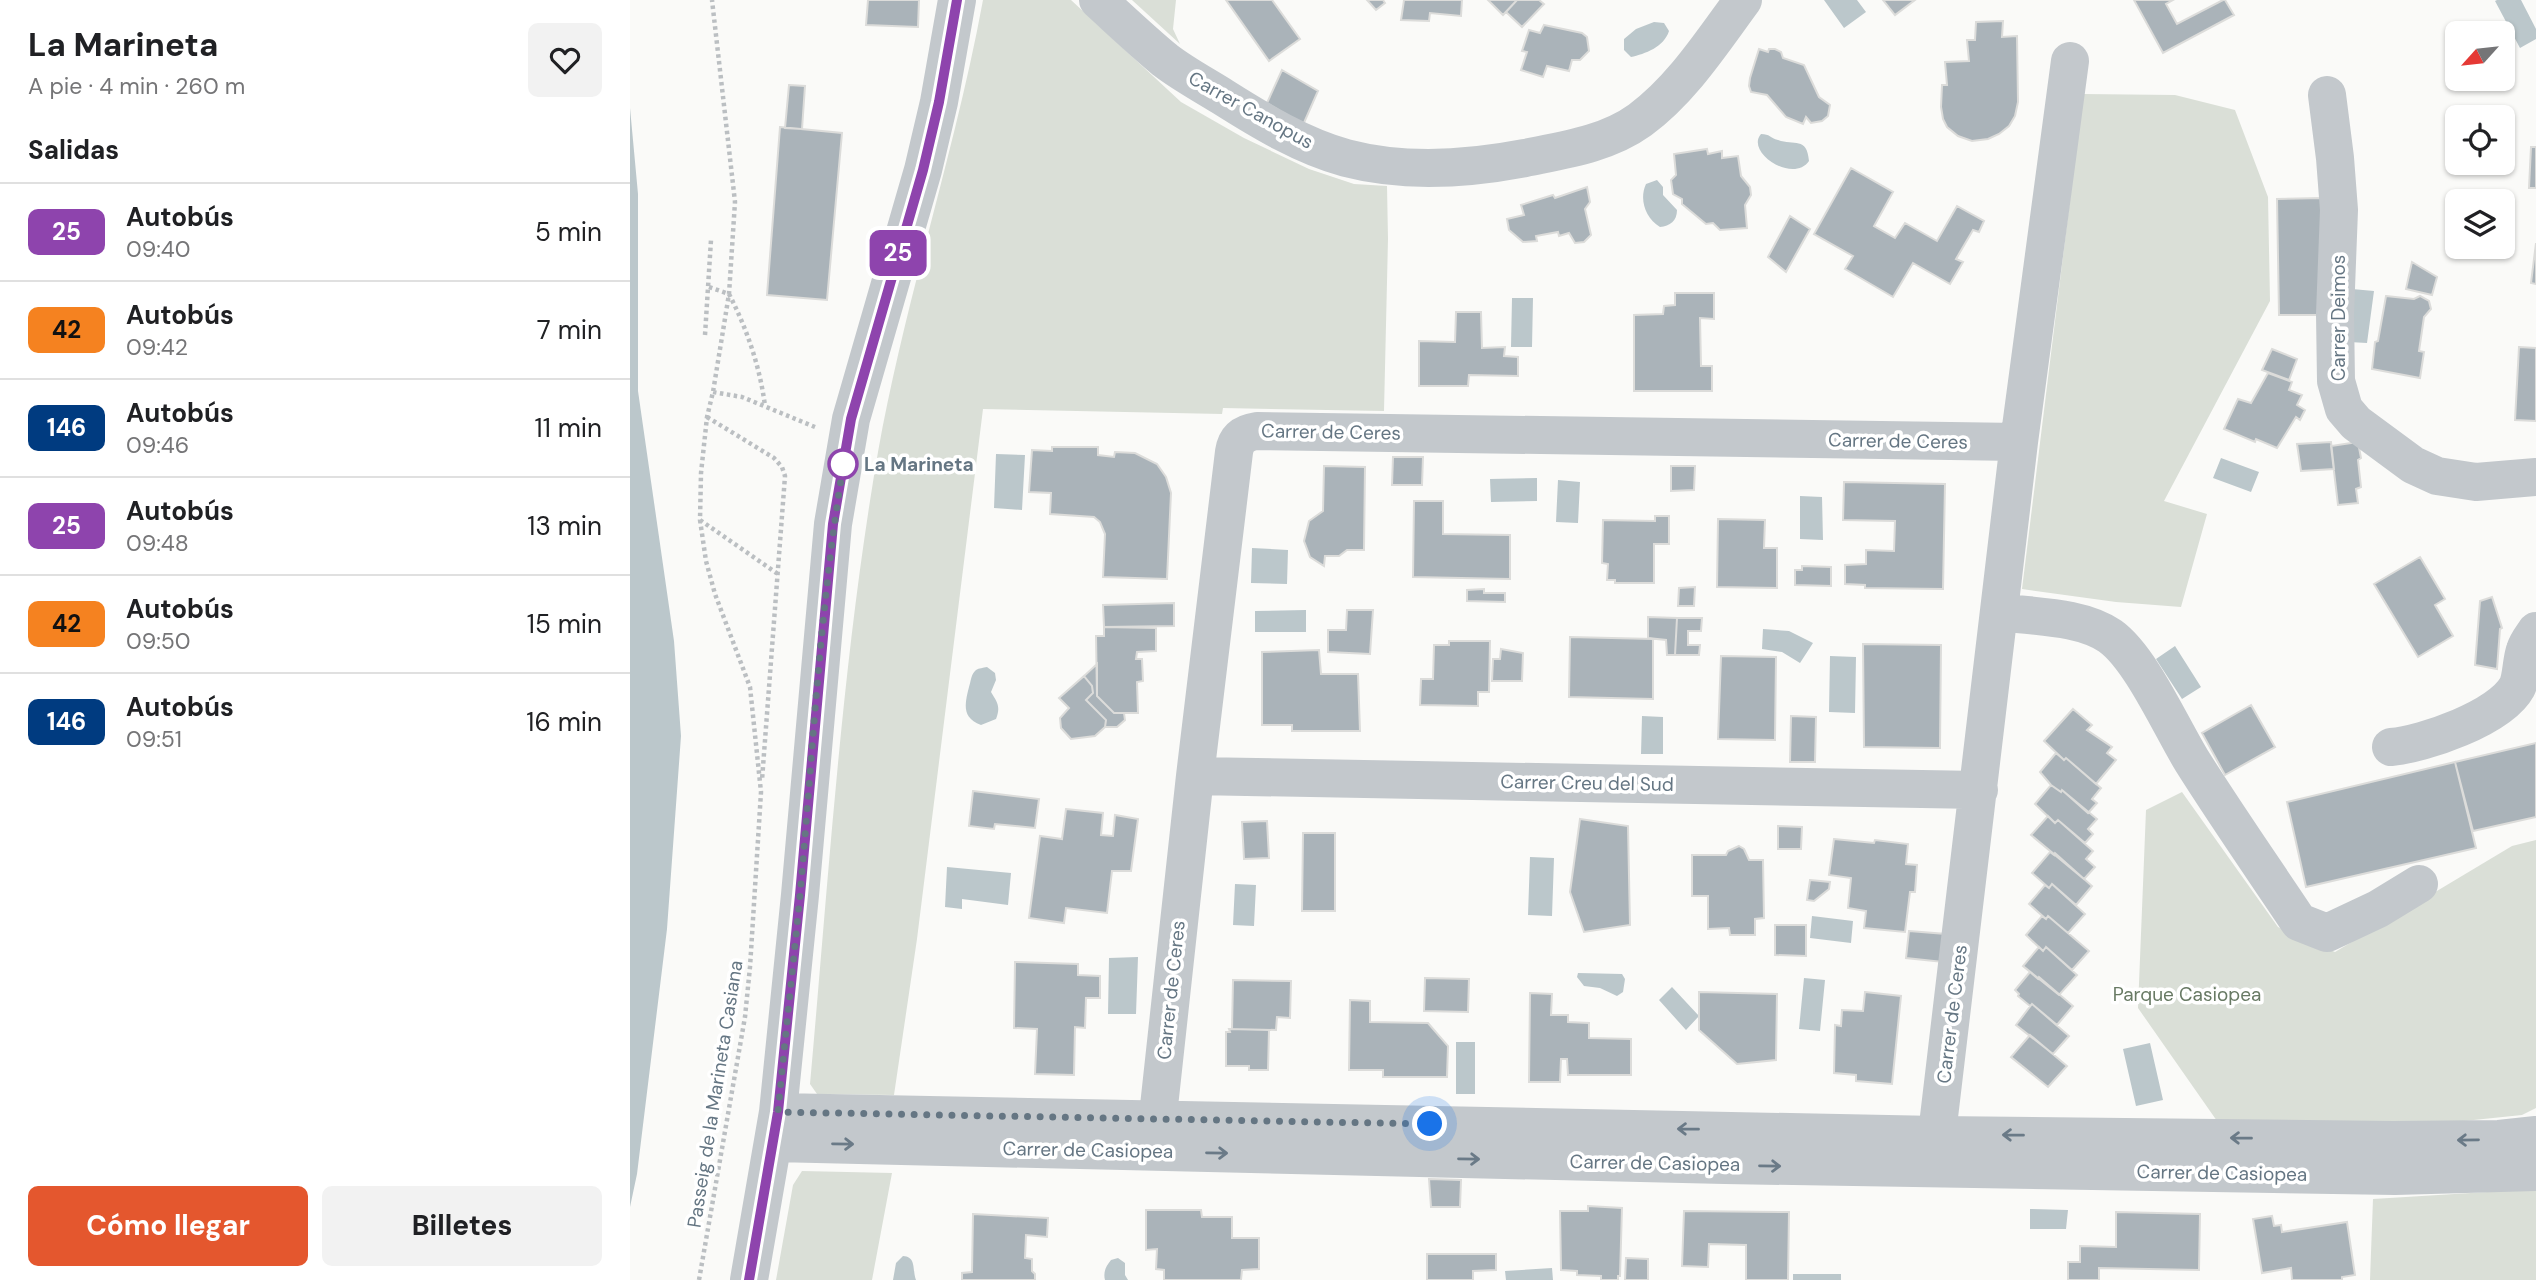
<!DOCTYPE html>
<html lang="es">
<meta charset="utf-8">
<style>
body{margin:0;font-family:"DM Sans",sans-serif;background:#f2f2f2;color:#202124;height:100vh;display:flex;flex-direction:column;font-size:26px;white-space:nowrap}
*{box-sizing:border-box;margin:0}
p{font-size:23px;color:#757577}
.icon{flex:none;width:38px;height:38px;fill:none;stroke:currentColor;stroke-width:2;stroke-linecap:round;stroke-linejoin:round}
.map{position:relative;flex:1;overflow:hidden}
.sheet{display:flex;flex-direction:column;background:#fff;width:630px}
.sheet>*{flex:none}
.badge{padding:0 14px;border-radius:10px;font-size:24px;line-height:46px}
.needle{width:46px;rotate:243deg}
.tools{position:absolute;left:1815px;top:21px;display:grid;gap:14px}
.tools a{display:grid;place-items:center;width:70px;height:70px;border-radius:10px;background:#fff;box-shadow:0 2px 5px #0004;font-size:35px}
.you{position:absolute;width:35px;height:35px;margin:-18px;border:5px solid #fff;border-radius:50%;background:#1a73e8;box-shadow:0 0 0 10px #1a73e833}
.map>.badge{position:absolute;translate:-50% -50%;box-shadow:0 0 0 4px #fff}
h2{padding:0 28px;font-size:26px;line-height:63px}
.round{display:grid;place-items:center;flex:none;width:74px;height:74px;border-radius:10px;background:#f2f2f2}
.summary{display:flex;align-items:center;justify-content:space-between;height:119px;padding:0 28px}
h1{font-size:33px;font-weight:700;line-height:52px}
.cta{display:flex;gap:14px;margin-top:auto;padding:14px 28px}
.cta a{flex:1;height:80px;border-radius:10px;background:#e4572e;color:#fff;font-size:28px;font-weight:700;line-height:80px;text-align:center}
.cta a+a{background:#f2f2f2;color:#202124}
ul{padding:0;list-style:none}
li{display:flex;align-items:center;gap:21px;height:98px;padding:0 28px;border-top:2px solid #e0e0e0}
li div{flex:1}
li b{display:block;font-size:26px}
li em{font-style:normal}
li .badge{min-width:77px;font-weight:700;text-align:center}
main{display:flex;flex:1;min-height:0}
.map>svg:first-child{display:block}
</style>
<main>
<section class="sheet">
<div class="summary"><div><h1>La Marineta</h1><p>A pie · 4 min · 260 m</p></div><a class="round"><svg class="icon" aria-label="heart" viewBox="0 0 24 24"><path d="M12 20l-8-8c-3-5 5-10 8-4 3-6 11-1 8 4z"/></svg></a></div>
<h2>Salidas</h2>
<ul>
<li><span class="badge" style="background:#8e44ad;color:#fff">25</span><div><b>Autobús</b><p>09:40</p></div><em>5 min</em></li>
<li><span class="badge" style="background:#f58220;color:#111">42</span><div><b>Autobús</b><p>09:42</p></div><em>7 min</em></li>
<li><span class="badge" style="background:#003b80;color:#fff">146</span><div><b>Autobús</b><p>09:46</p></div><em>11 min</em></li>
<li><span class="badge" style="background:#8e44ad;color:#fff">25</span><div><b>Autobús</b><p>09:48</p></div><em>13 min</em></li>
<li><span class="badge" style="background:#f58220;color:#111">42</span><div><b>Autobús</b><p>09:50</p></div><em>15 min</em></li>
<li><span class="badge" style="background:#003b80;color:#fff">146</span><div><b>Autobús</b><p>09:51</p></div><em>16 min</em></li>
</ul>
<div class="cta"><a>Cómo llegar</a><a>Billetes</a></div>
</section>
<div class="map">
<svg width="1906" height="1280" viewBox="0 0 1906 1280">
<rect width="100%" height="100%" fill="#fafaf8"/>
<path fill="#dadfd7" d="M353,0H441L551,102L614,138L679,169L724,184L757,186L758,239L754,411L593,408L592,414L353,409L287,939L264,1095L187,1094L180,1084C199,873 212,661 248,452C275,300 325,152 353,0Z
M502,0H546L543,29L550,44Z
M1453,94L1545,95L1605,110L1638,197L1640,301L1534,501L1577,514L1551,607L1486,602L1392,589Z
M1552,792L1648,927L1705,952L1882,846L1906,840V1108L1892,1115L1834,1121H1587L1508,1008L1516,810Z
M172,1171L262,1173L242,1280H146L163,1185Z
M1906,1189V1280H1740L1743,1199Z"/>
<path fill="#bbc7cb" d="M1194,0H1227L1236,12L1214,28Z
M1867,0H1891L1906,29V39L1890,48L1865,1Z
M1024,22L1034,23L1039,31C1034,47 1015,54 1001,57L994,50V39L1006,29Z
M0,108L8,194V391L44,641L51,736L37,929L7,1174L0,1207Z
M1131,134C1140,134 1140,138 1148,140C1164,146 1177,136 1179,161C1163,184 1115,152 1131,134Z
M1027,180L1033,187V195L1047,210C1047,221 1040,226 1030,227C1015,218 1009,199 1016,184Z
M1722,289L1744,291L1737,343L1719,342Z
M882,298H903L902,347H881Z
M366,454L395,455L392,510L364,508Z
M1591,458L1629,472L1621,492L1583,478Z
M907,478V501L861,502L860,479Z
M928,480L950,482L948,523L926,522Z
M1170,496L1192,497L1193,540L1170,539Z
M622,548L658,550L657,584L621,583Z
M676,610V632H625V611Z
M1133,629L1159,631L1183,643L1170,663L1152,652L1132,649Z
M1545,646L1571,687L1552,699L1526,659Z
M1200,656L1226,657L1225,713L1199,712Z
M357,667L365,673L366,680L361,692C367,702 371,706 366,719L351,725C331,718 335,703 339,687C341,681 341,674 346,670C349,668 353,668 357,667Z
M1012,716L1033,717V754H1011Z
M900,857L924,858L922,916L898,915Z
M317,867L381,873L378,905L332,899V909L315,907Z
M605,884L626,885L624,926L603,925Z
M1182,916L1223,921L1221,943L1180,938Z
M508,957L506,1014H478L479,958Z
M948,973L992,974L995,979L993,992L987,996L970,988L954,986L947,977Z
M1174,978L1195,980L1190,1031L1169,1029Z
M1042,987L1069,1016L1056,1030L1029,1000Z
M826,1042H845V1094H826Z
M1520,1043L1533,1100L1506,1106L1493,1049Z
M1400,1209L1438,1210L1436,1229H1400Z
M273,1256C287,1257 282,1270 286,1280H263L266,1263Z
M488,1258L495,1263V1275L498,1280H475C473,1272 476,1266 481,1260Z
M922,1268L923,1280H876L875,1271Z
M1163,1274H1211V1280H1163Z"/>
<path fill="#aab3b9" stroke="#dcdcda" stroke-width="2" d="M238,0H289L288,27L236,25Z
M596,0H642L670,39L639,61Z
M737,0H753L755,3L746,10Z
M774,0H832L831,16L800,13L799,21L771,20Z
M858,0H887L873,15Z
M887,0H909L914,4L892,27L876,12Z
M1253,0H1285L1265,15Z
M1504,0H1543L1536,4L1547,24L1593,0H1595L1604,15L1533,53Z
M1373,21L1372,37L1387,36L1388,102L1385,116L1379,126L1369,134L1358,139L1342,141L1328,136L1317,127L1313,119L1311,107L1312,85H1317L1315,62L1339,61L1337,40H1345L1346,22Z
M914,25L952,33L957,37L959,51L950,60H942L939,71L917,66L913,77L891,70L897,52L892,51L899,30L910,33Z
M1129,49L1138,52L1139,49H1145L1151,52L1153,58L1174,65L1189,97L1200,105L1198,116L1192,121L1181,123L1176,117L1173,124L1156,117L1137,95L1121,92L1119,86L1120,78Z
M652,70L688,91L673,125L637,103Z
M159,85L175,86L172,129L155,128Z
M150,127L212,133L197,300L137,295Z
M1901,147H1906V188H1899Z
M1077,149L1078,154L1092,151V158L1108,156L1111,176L1120,187L1121,195L1115,205L1117,228L1090,230L1083,223L1076,224L1052,204V199L1043,194L1041,180L1046,175L1044,154Z
M1221,168L1263,192L1244,226L1265,238L1275,223L1307,241L1327,206L1354,221L1349,232L1343,230L1326,259L1333,262L1320,284L1283,263L1263,297L1215,269L1223,256L1184,234Z
M957,187L960,202L955,209L961,235L954,242L945,243L939,233L929,236L928,232L906,236L907,241L893,242L879,230L877,219L894,215L891,205L923,195L925,198Z
M1692,198L1694,315H1649L1647,199Z
M1160,216L1180,229L1156,272L1138,257Z
M1906,243V284L1901,283Z
M1782,262L1807,277L1802,295L1776,289Z
M1045,293H1084V319L1070,318L1071,366H1082V391H1004V315L1033,314L1034,306L1045,305Z
M1756,296L1784,299L1790,296L1799,301L1801,309L1794,317L1789,351L1794,352L1790,378L1742,369L1745,342L1748,341Z
M826,312H851L852,348L875,347L874,356L888,357V376L839,375L838,386H789V341L825,342Z
M1889,347L1906,348V421L1885,420Z
M1642,349L1667,359L1659,380L1632,370Z
M1638,373L1662,382L1659,390L1672,395L1667,405L1675,410L1670,420L1666,417L1647,448L1626,439L1625,442L1594,429L1608,399L1621,403Z
M1701,442L1704,469L1671,471L1667,444Z
M1728,442L1731,458L1728,460L1731,487L1726,489L1728,503L1708,505L1701,446Z
M422,447H468V455L484,457L485,452L505,453L527,464L536,477L541,493L537,579L473,577L475,534L470,522L464,517L420,514L421,493L399,492L402,450L422,451Z
M763,457H793L792,485H762Z
M694,466L735,467L734,550H717L709,556H695L694,566L680,557L674,541L679,521L693,511Z
M1041,466H1065L1064,490L1041,491Z
M1214,482L1315,484L1313,589L1235,588V585L1215,584V565L1236,564V550L1264,551L1265,521L1213,520Z
M784,501H813V534L880,535V579L783,577Z
M1025,516H1039V544H1024V583H985V580H977L978,564L972,563L973,520L1025,521Z
M1088,519L1135,520L1134,548H1147V588L1087,587Z
M1790,557L1815,599L1805,605L1823,636L1788,657L1744,584Z
M1172,566L1201,567V586L1165,585V570H1172Z
M1065,587L1064,606H1048L1049,588Z
M854,589V593H875V602L837,601V590Z
M1862,597L1872,628L1870,629L1867,669L1845,665L1850,601Z
M544,603V626L474,627L473,605Z
M717,610H743L740,654L698,652V630H716Z
M1018,617L1047,618L1045,655H1037L1036,640L1018,638Z
M1047,618H1072L1071,631H1058V645H1070L1069,655H1045Z
M474,627L526,628V651L507,652L506,659H512L513,681L507,682L508,713H484L467,696L466,636H474Z
M940,637L1023,639V699L939,697Z
M819,641H860L859,692H848V706L790,705L791,679H803L804,645H819Z
M1233,644L1311,645L1310,748L1234,747Z
M871,649L893,653L892,681H862L863,659H870Z
M689,650L691,674H728L730,731H662V725H632V652Z
M1091,656L1146,657L1145,740L1088,739Z
M467,664V696L484,713H494L495,720L487,727H475L476,720L456,700L463,693L462,686L454,676Z
M454,676L462,686L463,693L456,700L476,720L475,727L465,736L441,739L431,728L430,718L439,708L429,698Z
M1621,705L1645,747L1595,775L1572,733Z
M1443,709L1462,725L1457,730L1482,747L1477,753L1486,760L1466,784L1436,758L1434,760L1414,741Z
M1161,716L1186,717L1185,762H1160Z
M1906,743V817L1843,831L1825,762Z
M1426,753L1434,760L1436,758L1471,788L1462,799L1467,803L1458,813L1432,790L1431,792L1421,785L1410,772Z
M1825,762L1846,848L1676,887L1657,802Z
M1421,785L1431,792L1432,790L1467,819L1458,829L1463,834L1455,843L1428,820L1425,823L1405,804Z
M343,791L409,799L405,828L365,824L364,829L339,826Z
M436,809L473,813L471,835L483,836L485,815L508,819L501,871H482L477,913L436,908L434,923L399,918L410,836L432,839Z
M1418,816L1425,823L1428,820L1463,851L1456,859L1465,867L1454,879L1401,835Z
M950,819L998,826L1000,925L954,932L940,892Z
M637,821L639,858L614,859L612,822Z
M1148,826L1172,827L1171,849H1148Z
M673,833H705V911H672Z
M1204,839L1244,843L1245,840L1278,844L1276,864L1287,865L1285,892H1280L1275,932L1234,928L1236,911L1218,908L1221,878L1199,875Z
M1109,846L1114,849L1119,860H1133L1134,918L1125,919V935H1100L1099,928L1078,929V896H1062V855H1096L1098,851Z
M1420,852L1424,855L1425,853L1462,886L1446,905L1422,884L1419,888L1402,873Z
M1180,880L1200,882L1199,889L1184,901L1177,900Z
M1422,884L1455,914L1438,933L1418,916L1416,919L1399,904L1415,885L1419,888Z
M1412,916L1416,919L1418,916L1459,951L1442,970L1416,947L1413,951L1396,935Z
M1145,925H1176V956L1145,955Z
M1279,931L1316,934L1313,962L1276,958Z
M1409,947L1413,951L1416,947L1447,975L1429,995L1393,966Z
M385,962L448,964V975L470,976V998H456L455,1028L445,1027L444,1075L405,1074L407,1029L384,1028Z
M1400,972L1408,979L1409,977L1443,1006L1427,1025L1402,1004L1400,1006L1388,996L1389,994L1385,990Z
M795,978L839,979L838,1012L794,1011Z
M603,980L661,981L660,1018L647,1017L646,1030L602,1029Z
M1069,992L1147,994L1146,1060L1107,1064L1069,1030Z
M1235,992L1271,996L1262,1084L1226,1081V1075L1204,1073L1205,1025L1211,1026L1212,1010L1233,1011Z
M900,993L922,994L921,1015H938V1022L959,1023V1038L1001,1039V1075H938L937,1059H931L930,1082H899Z
M720,1000L740,1001V1022L798,1023L818,1046L817,1077H753V1070H719Z
M1402,1004L1439,1036L1423,1054L1386,1025Z
M599,1029L639,1030L638,1070H619V1066H596V1032H600Z
M1400,1035L1437,1066L1418,1087L1381,1057Z
M799,1179L831,1180L830,1207H801Z
M958,1206L992,1208L990,1276H988V1280H971V1276L947,1275V1271L931,1270L930,1211H958Z
M516,1210H571L572,1217H602V1238H629V1269L612,1270L611,1280H534V1270L526,1269L527,1249L516,1250Z
M1054,1211L1159,1212L1158,1280H1116V1245L1079,1244L1078,1267L1052,1266Z
M1486,1212L1570,1214L1569,1270L1469,1268V1280H1438V1262H1450V1246L1486,1247Z
M343,1214L418,1218L417,1237L396,1235L395,1258L402,1259V1271L405,1274V1280H332V1273L342,1272Z
M1642,1216L1644,1226L1651,1225L1652,1232L1717,1222L1725,1275L1712,1277V1280H1662L1661,1268L1632,1273L1623,1219Z
M797,1254H866V1270L843,1271V1280H797Z
M996,1258L1018,1259V1280H995Z"/>
<g fill="none" stroke-linecap="round" stroke-linejoin="round">
<path stroke="#bbbfc2" stroke-width="4.5" stroke-dasharray="3.5 3.5" stroke-linecap="butt" d="M79,287L99,294C117,329 130,367 135,406
M75,335L81,240
M83,392L112,397L185,427
M77,417L144,458L152,467L155,476L132,780
M70,520L148,574
M69,1280L115,1017L120,967L131,792L120,687L85,594L76,561L70,520L71,473L77,417L83,392L99,294L105,202L82,0"/>
<path stroke="#c3c8cc" stroke-width="38" d="M468,0C490,20 512,41 535,60C553,74 574,85 593,97C631,121 672,146 716,158C773,173 838,169 895,158C934,150 977,144 1010,120C1052,89 1082,42 1113,0
M1697,95L1705,158L1709,210L1705,314L1706,381L1714,409L1726,423L1783,465L1807,476L1846,482L1906,477
M1370,612C1405,617 1450,616 1480,636C1511,658 1541,727 1562,761C1596,815 1633,868 1669,922L1697,933L1748,909L1789,884
M1761,747C1794,744 1870,718 1887,687C1892,677 1891,661 1895,650C1897,643 1902,637 1906,631
M565,776L1349,790
M148,1112L1307,1135L1763,1140L1869,1139L1906,1135
M144,1143L1095,1165L1765,1176L1906,1172
M525,1143L565,776L604,452C606,439 613,433 627,431L1389,442
M1304,1159L1389,442L1440,61
M119,1280L148,1112L170,895L203,524L221,419L293,170L309,102L327,0"/>
</g>
<defs><path id="oneway-shaft" d="M-6 0H5M1.5-3L5.5 0L1.5 3" fill="none" stroke-width="1.6" stroke-linecap="round" stroke-linejoin="round" transform="scale(1.75)"/></defs>
<g stroke="#6a7a87">
<use href="#oneway-shaft" transform="translate(1058 1129) rotate(-179)"/>
<use href="#oneway-shaft" transform="translate(1383 1135) rotate(-179)"/>
<use href="#oneway-shaft" transform="translate(1611 1138) rotate(-179)"/>
<use href="#oneway-shaft" transform="translate(1838 1140) rotate(179)"/>
<use href="#oneway-shaft" transform="translate(213 1144) rotate(1)"/>
<use href="#oneway-shaft" transform="translate(587 1153) rotate(1)"/>
<use href="#oneway-shaft" transform="translate(839 1159) rotate(1)"/>
<use href="#oneway-shaft" transform="translate(1140 1166) rotate(1)"/>
</g>
<g fill="none" stroke-linecap="round" stroke-linejoin="round">
<defs>
<path id="line" d="M119,1280L148,1112L170,895L203,524L221,419L293,170L309,102L327,0"/>
</defs>
<use href="#line" stroke="#fff" stroke-width="16"/>
<use href="#line" stroke="#8e44ad" stroke-width="10"/>
<path stroke="#657683" stroke-width="7" stroke-dasharray="0 12.6" d="M213,464L214,461C190,604 183,750 170,895C163,967 155,1039 148,1112L800,1124"/>
</g>
<circle fill="#fff" stroke="#8e44ad" stroke-width="3.5" cx="213" cy="464" r="14"/>
<g text-anchor="middle" dominant-baseline="central" stroke-width="7" stroke-linejoin="round" paint-order="stroke">
<g font-size="19" fill="#657683" stroke="#fff">
<text transform="translate(621 110) rotate(29)">Carrer Canopus</text>
<text transform="translate(1708 318) rotate(-90)">Carrer Deimos</text>
<text transform="translate(701 432) rotate(1)">Carrer de Ceres</text>
<text transform="translate(1268 441) rotate(1)">Carrer de Ceres</text>
<text transform="translate(957 783) rotate(1)">Carrer Creu del Sud</text>
<text transform="translate(541 990) rotate(-84)">Carrer de Ceres</text>
<text transform="translate(1322 1014) rotate(-83)">Carrer de Ceres</text>
<text transform="translate(85 1094) rotate(-81)">Passeig de la Marineta Casiana</text>
<text transform="translate(458 1150) rotate(1)">Carrer de Casiopea</text>
<text transform="translate(1025 1163) rotate(1)">Carrer de Casiopea</text>
<text transform="translate(1592 1173) rotate(1)">Carrer de Casiopea</text>
</g>
<g font-size="19" font-weight="bold" fill="#657683" stroke="#fff" text-anchor="start">
<text x="234" y="464">La Marineta</text>
</g>
<g font-size="19" fill="#687a64" stroke="#fff">
<text x="1557" y="994">Parque Casiopea</text>
</g>
</g>
</svg>
<div class="tools">
<a><svg class="needle" viewBox="-14 -14 28 28"><path d="M0-13l5 13h-10z" fill="#e53935"/><path d="M0 13l5-13h-10z" fill="#757577"/></svg></a>
<a><svg class="icon" aria-label="locate" viewBox="0 0 24 24"><circle cx="12" cy="12" r="6"/><path d="M12 2v4M12 18v4M2 12h4M18 12h4"/></svg></a>
<a><svg class="icon" aria-label="layers" viewBox="0 0 24 24"><path d="M12 4l9 5-9 5-9-5zM3 14l9 5 9-5"/></svg></a>
</div>
<div class="you" style="left:800px;top:1124px"></div>
<b class="badge" style="left:268px;top:253px;background:#8e44ad;color:#fff">25</b>
</div>
</main>
